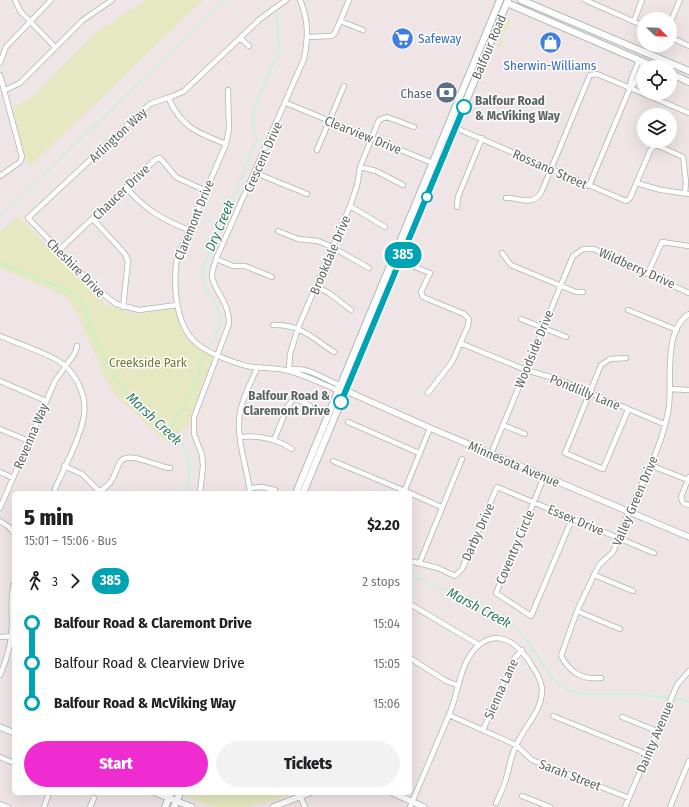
<!DOCTYPE html>
<meta charset="utf-8">
<style>
body{margin:0;font-family:"Fira Sans Condensed",sans-serif;background:#f2f2f2;color:#202124;height:100vh;display:flex;flex-direction:column;font-size:15px;white-space:nowrap}
*{box-sizing:border-box;margin:0}
p{font-size:13px;color:#757577}
.icon{flex:none;width:22px;height:22px;fill:none;stroke:currentColor;stroke-width:2;stroke-linecap:round;stroke-linejoin:round}
.map{position:relative;flex:1;overflow:hidden}
.drawer{position:absolute;left:12px;top:491px;width:400px;height:304px;display:flex;flex-direction:column;background:#fff;border-radius:6px;box-shadow:0 4px 16px #0002}
.drawer>*{flex:none}
.badge{padding:0 8px;border-radius:13px;font-size:14px;line-height:26px}
.needle{width:26px;rotate:113deg}
.controls{position:absolute;left:637px;top:12px;display:grid;gap:8px}
.controls a{display:grid;place-items:center;width:40px;height:40px;border-radius:50%;background:#fff;box-shadow:0 4px 16px #0002;font-size:20px}
.map>.badge{position:absolute;translate:-50% -50%;box-shadow:0 0 0 2px #fff}
.legs{display:flex;align-items:center;gap:6px;height:44px;padding:0 12px;font-size:13px}
.legs p{margin-inline-start:auto}
.head{display:flex;align-items:center;justify-content:space-between;height:68px;padding:0 12px}
h1{font-size:22px;font-weight:800;line-height:30px}
.button{display:flex;gap:8px;margin-top:auto;padding:8px 12px}
.button a{flex:1;height:46px;border-radius:24px;background:#ee2cd0;color:#fff;font-size:16px;font-weight:800;line-height:46px;text-align:center}
.button a+a{background:#f2f2f2;color:#202124}
ul{padding:0 12px;list-style:none}
li{display:flex;align-items:center;gap:14px;height:40px;font-size:15px}
li i{display:grid;place-items:center;width:6px;height:100%;margin:0 5px;background:currentColor}
li i::after{content:'';width:10px;height:10px;margin:-5px;border:3px solid;border-radius:50%;background:#fff}
li p{margin-inline-start:auto}
li:first-child i{background:linear-gradient(#0000 50%,currentColor 0)}
li:last-child i{background:linear-gradient(currentColor 50%,#0000 0)}
.map>svg:first-child{display:block}
</style>
<div class="map">
<svg width="689" height="807" viewBox="0 0 689 807">
<rect width="100%" height="100%" fill="#efe5e6"/>
<path fill="#e5e8c1" d="M146,0H203L30,166L24,154L13,107L31,99L97,32Z
M508,17L510,22L503,35L501,46L496,49Z
M18,216L104,303L119,310L136,314L176,309L186,336L200,349L216,356L198,396L188,426L166,442L111,391L77,313L66,296L0,268V233Z
M185,793H294L271,802L248,807H213L184,796Z"/>
<g fill="none" stroke-linecap="round" stroke-linejoin="round">
<path stroke="#a5ffd4" stroke-width="1" d="M0,216L226,0
M0,262C14,268 28,274 42,280C53,285 68,288 77,296C87,305 87,318 91,329C101,351 110,372 124,391C139,413 175,426 185,449C192,464 188,477 186,493
M207,348C241,305 199,304 203,268L257,140L253,125L254,110L279,50L277,13
M169,431C182,408 202,384 200,357L205,351
M410,574L486,609L515,626L523,635L553,679L563,687L574,692L587,694H637L669,698
M674,698L689,702"/>
<defs>
<path id="minor" d="M15,0L20,11L55,47
M585,0L644,26
M340,21L363,30
M634,21L642,0
M670,23L680,0
M308,37L332,36L335,33L349,0
M670,37L689,46
M240,38L249,46
M0,63L6,47L51,0
M0,75L22,157L20,162L0,176
M630,88L631,80L639,60
M5,90L20,83L83,20L112,0
M228,90L229,129L226,144L177,258C173,282 175,321 193,340C204,352 231,362 247,366C261,369 276,367 289,371C305,375 320,383 335,389L340,388
M169,99C182,128 198,133 226,144
M286,103L435,164
M456,128L626,201L630,198L650,151L654,146H659L683,157L686,182L685,193
M317,150L344,86
M360,167L376,171L403,185
M256,173L307,194
M636,183L661,190L689,194
M589,186L630,88L635,83L644,62
M126,187C144,209 163,220 189,230
M506,198C520,197 530,207 541,193L590,75L597,74L689,113
M350,206L385,227
M457,207L458,197L482,138
M93,219L125,254L128,261L123,307
M278,231L298,239L318,241L332,247L369,268
M58,251L156,159L160,158L176,177L206,191
M502,253L511,265L576,292H583
M216,259L233,266H245L272,277
M400,261L430,273L421,292L423,297L464,314L469,319L468,326L452,362L428,393
M648,273L662,242L689,246
M317,287L329,293L351,310
M177,305L139,310L116,304L97,289L28,218L150,104C163,99 171,98 184,91L260,19L286,0
M628,310L677,330
M521,319L566,337
M273,325C301,324 312,338 334,352
M0,336C19,344 39,350 57,360C75,370 87,395 84,415C81,437 64,468 55,489
M460,343L526,370L557,379L664,424
M626,358L610,359L601,365L565,453L603,469L628,410
M289,370L290,354L298,328L350,206L357,186L360,167L379,120L387,117L414,127
M289,370C303,365 323,378 337,384L340,388
M0,381L46,401
M670,389L689,390
M348,422L419,453
M503,425L525,434
M0,429L29,441
M240,437C259,435 275,438 292,449
M274,440L288,406L293,399H298L310,406
M491,454L573,256L583,249H594L689,293
M333,461L410,493
M650,465L688,480
M64,466L82,474L101,493
M0,472L13,478
M544,477L496,593L531,616L572,519
M689,477L681,497L683,503L689,505
M250,488L262,487L275,490
M100,491C112,485 114,475 119,464C126,448 156,467 170,468
M404,492L430,428
M200,493L203,466L202,455L194,434V417L229,324C230,302 212,289 212,275C212,270 215,264 216,259L304,59C308,38 309,20 300,0
M250,493C248,470 238,447 239,423C239,404 250,385 257,368
M410,493L441,507
M0,508L55,381L75,353L77,346
M0,521L9,527L14,533
M410,561L438,568L455,576L462,569L497,487L654,553
M420,562L462,459
M594,575L633,591
M410,604L479,645
M577,611L620,629
M0,637L14,636
M410,658L446,681L457,685
M0,675C7,659 12,642 12,624C12,610 10,598 14,584
M601,678C581,680 570,672 561,656L577,611L594,575L599,565L613,552C619,538 624,523 630,509C645,477 664,442 669,406C672,380 663,330 689,314
M449,715L516,745L532,760L629,798
M553,716L647,754
M622,717L657,731
M483,730L513,660L522,650
M0,757L14,763
M300,796L305,807
M522,796L550,807
M0,804L8,807
M44,807L49,793
M90,807L94,798
M410,807C423,776 436,745 449,715C459,693 459,662 479,645C501,627 522,648 532,666C537,673 542,683 542,691C541,714 523,727 516,746C511,755 510,765 507,775C505,785 500,794 496,803
M625,807L677,685L689,671
M670,807L689,761"/>
<path id="tertiary" d="M342,389L430,428L689,537
M0,727L14,733
M156,793L192,807
M393,793L424,807
M273,807L309,793"/>
<path id="secondary" d="M521,0L689,71
M507,3L655,67
M670,73L689,82
M296,493L500,0
M303,493L508,0
M165,807L171,793
M174,807L180,793"/>
</defs>
<use href="#minor" stroke="#aeb5b3" stroke-width="6"/>
<use href="#tertiary" stroke="#aeb5b3" stroke-width="7"/>
<use href="#secondary" stroke="#afb8b5" stroke-width="8"/>
<use href="#minor" stroke="#fff" stroke-width="4.5"/>
<use href="#tertiary" stroke="#fff" stroke-width="5.5"/>
<use href="#secondary" stroke="#fff" stroke-width="6"/>
</g>
<g fill="none" stroke-linecap="round" stroke-linejoin="round">
<defs>
<path id="line-1" d="M341,402L464,107"/>
</defs>
<use href="#line-1" stroke="#fff" stroke-width="9"/>
<use href="#line-1" stroke="#00a3b4" stroke-width="6"/>
</g>
<defs>
<symbol id="supermarket-disc" viewBox="-11 -11 22 22"><circle r="9.5" fill="#3f7fe0" stroke="#fff"/><path d="M-6-5.5h2.5l.6 2H6L4.5 2H-2.5L-4.4-4H-6ZM-1.5 3.2a1.3 1.3 0 1 0 .1 0ZM3 3.2a1.3 1.3 0 1 0 .1 0Z" fill="#fff"/></symbol>
<symbol id="shop-disc" viewBox="-11 -11 22 22"><circle r="9.5" fill="#3f7fe0" stroke="#fff"/><path d="M-5-2.5h2.3a2.7 3.5 0 0 1 5.4 0H5L5.5 6h-11ZM-1.5-2.5h3a1.5 2.3 0 0 0-3 0Z" fill="#fff"/></symbol>
<symbol id="bank-disc" viewBox="-11 -11 22 22"><circle r="9.5" fill="#5c6f8a" stroke="#fff"/><path d="M-6-4H6V4H-6ZM0-2.3a2.3 2.3 0 1 0 0 4.6a2.3 2.3 0 1 0 0-4.6Z" fill="#fff"/></symbol>
</defs>
<g fill-rule="evenodd">
<use href="#supermarket-disc" x="390" y="26" width="25" height="25"/>
<use href="#shop-disc" x="538" y="30" width="25" height="25"/>
<use href="#bank-disc" x="434" y="80" width="25" height="25"/>
</g>
<g fill="#fff" stroke="#00a3b4" stroke-width="2">
<circle cx="464" cy="107" r="7"/>
<circle cx="427" cy="197" r="5"/>
<circle cx="341" cy="402" r="7"/>
</g>
<g text-anchor="middle" dominant-baseline="central" stroke-width="3" stroke-linejoin="round" paint-order="stroke">
<g font-size="13" fill="#366cbe" stroke="#fff" text-anchor="start">
<text x="418" y="38">Safeway</text>
<text x="550" y="65" text-anchor="middle">Sherwin-Williams</text>
</g>
<g font-size="13" fill="#5d6662" stroke="#fff">
<text transform="translate(489 47) rotate(-67)">Balfour Road</text>
<text transform="translate(118 135) rotate(-43)">Arlington Way</text>
<text transform="translate(363 135) rotate(22)">Clearview Drive</text>
<text transform="translate(263 157) rotate(-66)">Crescent Drive</text>
<text transform="translate(550 169) rotate(24)">Rossano Street</text>
<text transform="translate(121 192) rotate(-44)">Chaucer Drive</text>
<text transform="translate(194 220) rotate(-68)">Claremont Drive</text>
<text transform="translate(330 255) rotate(-67)">Brookdale Drive</text>
<text transform="translate(76 268) rotate(45)">Cheshire Drive</text>
<text transform="translate(637 268) rotate(24)">Wildberry Drive</text>
<text transform="translate(534 349) rotate(-68)">Woodside Drive</text>
<text transform="translate(585 392) rotate(22)">Pondlilly Lane</text>
<text transform="translate(31 436) rotate(-67)">Revenna Way</text>
<text transform="translate(514 464) rotate(23)">Minnesota Avenue</text>
<text transform="translate(635 501) rotate(-67)">Valley Green Drive</text>
<text transform="translate(576 520) rotate(23)">Essex Drive</text>
<text transform="translate(478 532) rotate(-66)">Darby Drive</text>
<text transform="translate(515 547) rotate(-67)">Coventry Circle</text>
<text transform="translate(501 689) rotate(-66)">Sienna Lane</text>
<text transform="translate(655 737) rotate(-67)">Dainty Avenue</text>
<text transform="translate(570 775) rotate(21)">Sarah Street</text>
</g>
<g font-size="13" fill="#4e5e75" stroke="#fff" text-anchor="end">
<text x="432" y="93">Chase</text>
</g>
<g font-size="13" font-weight="bold" fill="#5d6662" stroke="#fff" text-anchor="start">
<text x="475" y="100">Balfour Road<tspan x="475" dy="15">&amp; McViking Way</tspan></text>
<text x="330" y="395" text-anchor="end">Balfour Road &amp;<tspan x="330" dy="15">Claremont Drive</tspan></text>
</g>
<g font-size="13" fill="#717a30" stroke="#fff">
<text x="148" y="362">Creekside Park</text>
</g>
<g font-size="14" font-style="italic" fill="#2f7e5e" stroke="#fff">
<text transform="translate(220 226) rotate(-67)">Dry Creek</text>
<text transform="translate(154 419) rotate(43)">Marsh Creek</text>
<text transform="translate(479 608) rotate(28)">Marsh Creek</text>
</g>
</g>
</svg>
<div class="controls">
<a><svg class="needle" viewBox="-14 -14 28 28"><path d="M0-13l5 13h-10z" fill="#e53935"/><path d="M0 13l5-13h-10z" fill="#757577"/></svg></a>
<a><svg class="icon" aria-label="locate" viewBox="0 0 24 24"><circle cx="12" cy="12" r="6"/><path d="M12 2v4M12 18v4M2 12h4M18 12h4"/></svg></a>
<a><svg class="icon" aria-label="layers" viewBox="0 0 24 24"><path d="M12 4l9 5-9 5-9-5zM3 14l9 5 9-5"/></svg></a>
</div>
<b class="badge" style="left:403px;top:255px;background:#00a3b4;color:#fff">385</b>
<section class="drawer">
<div class="head"><div><h1>5 min</h1><p>15:01 – 15:06 · Bus</p></div><b>$2.20</b></div>
<div class="legs"><svg class="icon" aria-label="walk" viewBox="0 0 24 24"><circle cx="13" cy="4" r="2"/><path d="M13 8l-2 6 4 7M11 14l-3 7M7 12l3-4h3l4 4"/></svg>3<svg class="icon" aria-label="forward" viewBox="0 0 24 24"><path d="M9 5l7 7-7 7"/></svg><b class="badge" style="background:#00a3b4;color:#fff">385</b><p>2 stops</p></div>
<ul>
<li><i style="color:#00a3b4"></i><b>Balfour Road &amp; Claremont Drive</b><p>15:04</p></li>
<li><i style="color:#00a3b4"></i><span>Balfour Road &amp; Clearview Drive</span><p>15:05</p></li>
<li><i style="color:#00a3b4"></i><b>Balfour Road &amp; McViking Way</b><p>15:06</p></li>
</ul>
<div class="button"><a>Start</a><a>Tickets</a></div>
</section>
</div>
